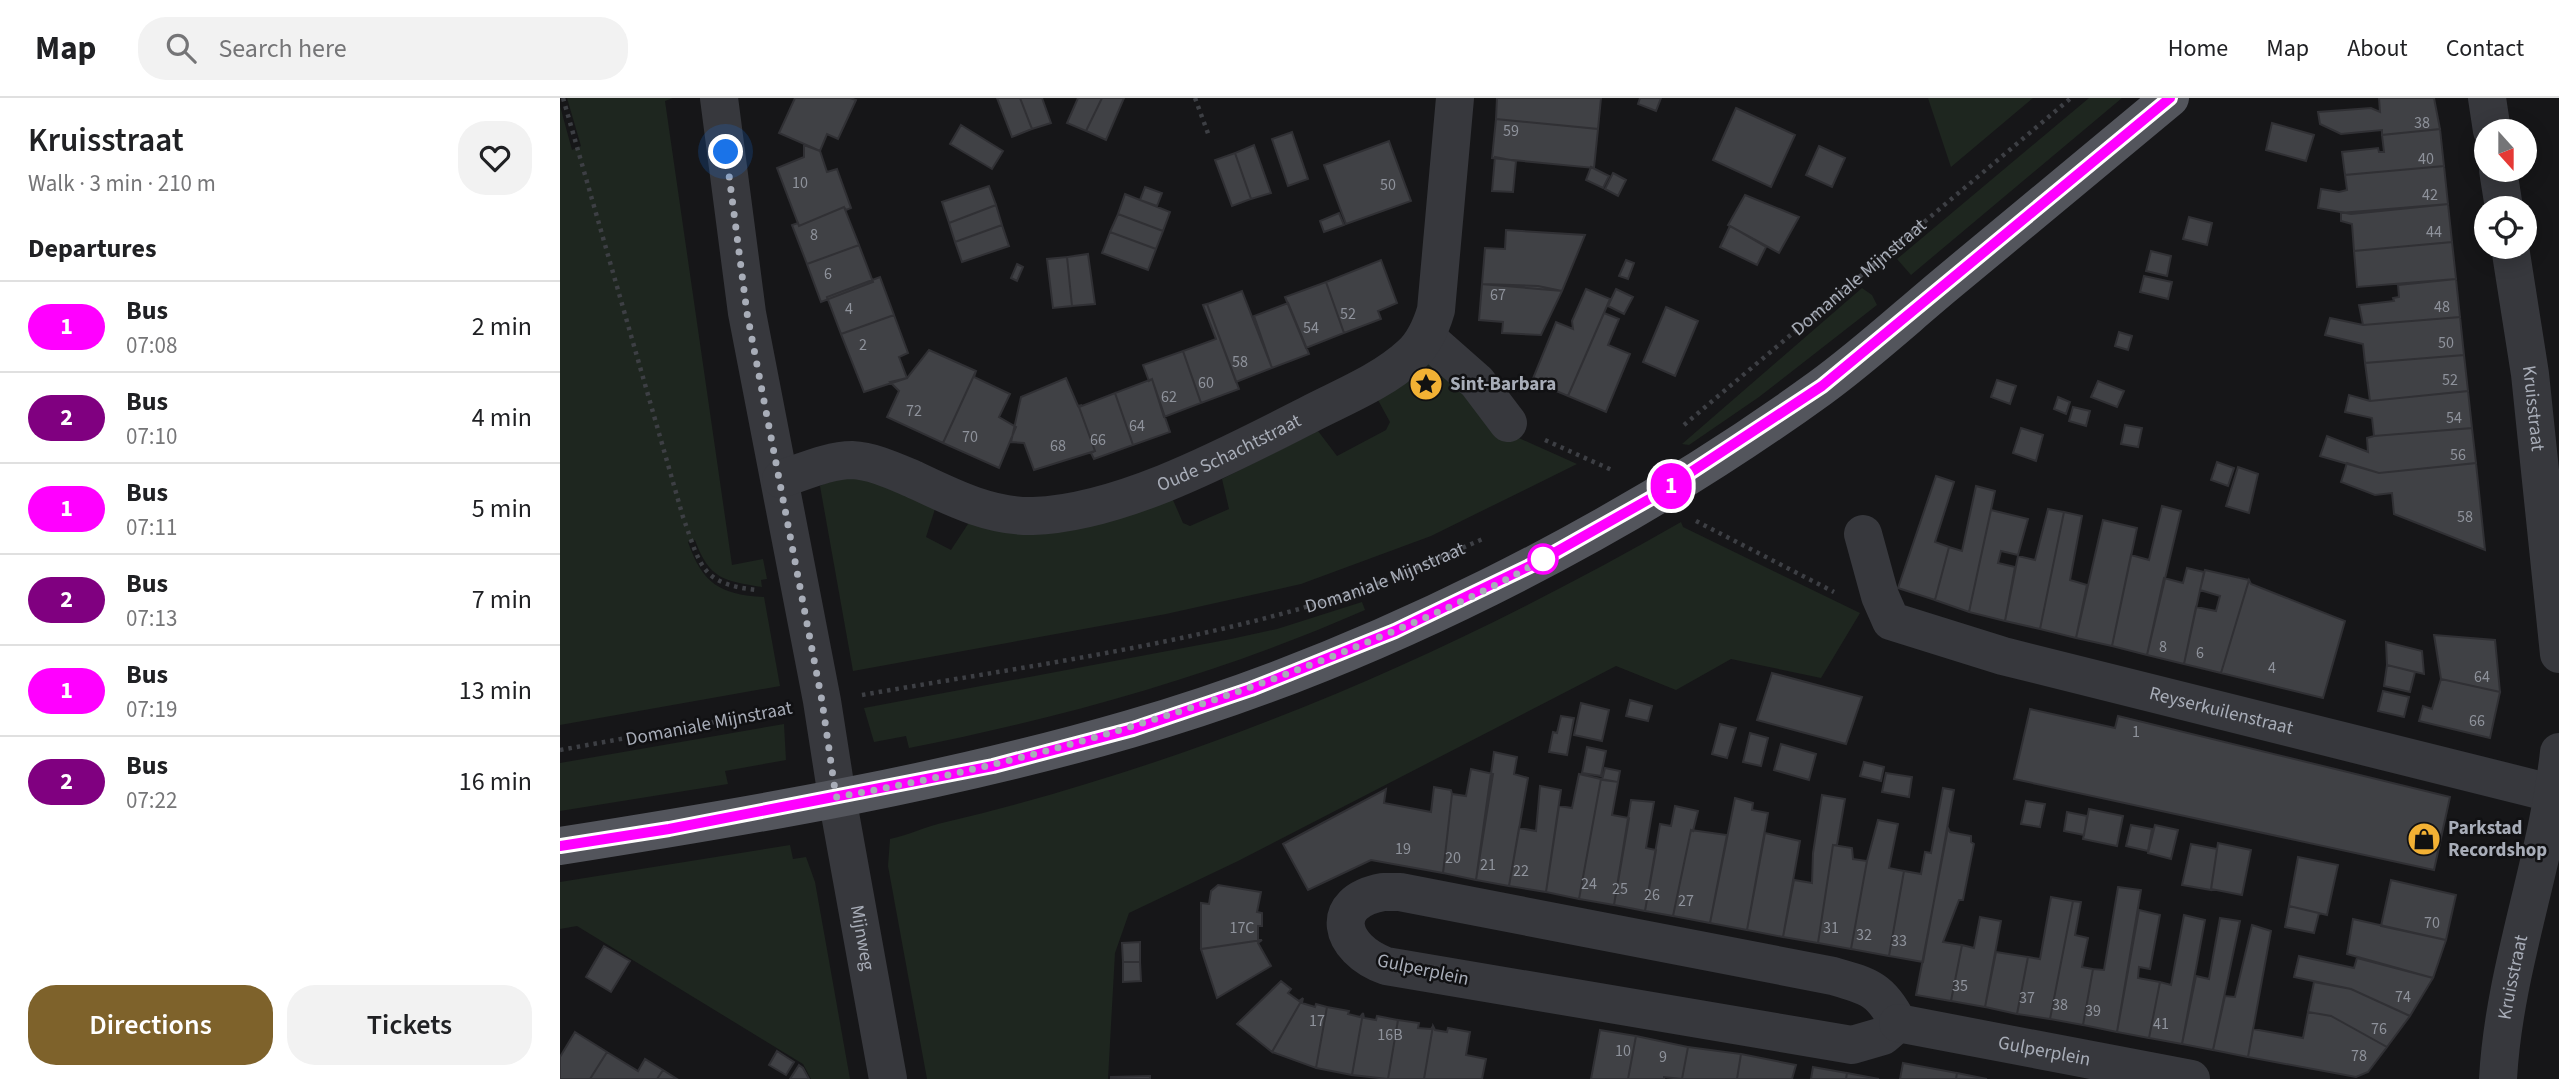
<!DOCTYPE html>
<meta charset="utf-8">
<style>
body{margin:0;font-family:"Source Sans 3",sans-serif;background:#f2f2f2;color:#202124;height:100vh;display:flex;flex-direction:column;font-size:26px;white-space:nowrap}
*{box-sizing:border-box;margin:0}
p{font-size:23px;color:#757577}
.icon{flex:none;width:38px;height:38px;fill:none;stroke:currentColor;stroke-width:2;stroke-linecap:round;stroke-linejoin:round}
.map{position:relative;flex:1;overflow:hidden}
.panel{display:flex;flex-direction:column;background:#fff;width:560px}
.panel>*{flex:none}
.badge{padding:0 14px;border-radius:23px;font-size:24px;line-height:46px}
.needle{width:46px;rotate:159deg}
.buttons{position:absolute;left:1914px;top:21px;display:grid;gap:14px}
.buttons a{display:grid;place-items:center;width:63px;height:63px;border-radius:50%;background:#fff;box-shadow:0 4px 18px #0003;font-size:35px}
.you{position:absolute;width:35px;height:35px;margin:-18px;border:5px solid #fff;border-radius:50%;background:#1a73e8;box-shadow:0 0 0 10px #1a73e833}
.map>.badge{position:absolute;translate:-50% -50%;box-shadow:0 0 0 4px #fff}
h2{padding:0 28px;font-size:26px;line-height:63px}
.round{display:grid;place-items:center;flex:none;width:74px;height:74px;border-radius:28px;background:#f2f2f2}
.headline{display:flex;align-items:center;justify-content:space-between;height:119px;padding:0 28px}
h1{font-size:33px;font-weight:600;line-height:52px}
.cta{display:flex;gap:14px;margin-top:auto;padding:14px 28px}
.cta a{flex:1;height:80px;border-radius:28px;background:#7e622b;color:#fff;font-size:28px;font-weight:600;line-height:80px;text-align:center}
.cta a+a{background:#f2f2f2;color:#202124}
ul{padding:0;list-style:none}
li{display:flex;align-items:center;gap:21px;height:91px;padding:0 28px;border-top:2px solid #e0e0e0}
li div{flex:1}
li b{display:block;font-size:26px}
li em{font-style:normal}
li .badge{min-width:77px;font-weight:700;text-align:center}
header{display:flex;align-items:center;gap:42px;box-sizing:border-box;height:98px;padding:0 35px;background:#fff;border-bottom:2px solid #e0e0e0}
header strong{font-size:33px}
nav{display:flex;gap:38px;margin-inline-start:auto;font-size:24px}
.search{width:490px;height:63px;background:#f2f2f2;display:flex;align-items:center;gap:18px;box-sizing:border-box;padding:0 24px;border-radius:28px;color:#757577;font-size:26px}
main{display:flex;flex:1;min-height:0}
.map>svg:first-child{display:block}
</style>
<header>
<strong>Map</strong>
<div class="search"><svg class="icon" aria-label="search" viewBox="0 0 24 24"><circle cx="10" cy="10" r="6"/><path d="M15 15l6 6"/></svg>Search here</div>
<nav><a>Home</a><a>Map</a><a>About</a><a>Contact</a></nav>
</header>
<main>
<section class="panel">
<div class="headline"><div><h1>Kruisstraat</h1><p>Walk · 3 min · 210 m</p></div><a class="round"><svg class="icon" aria-label="heart" viewBox="0 0 24 24"><path d="M12 20l-8-8c-3-5 5-10 8-4 3-6 11-1 8 4z"/></svg></a></div>
<h2>Departures</h2>
<ul>
<li><span class="badge" style="background:#f0f;color:#fff">1</span><div><b>Bus</b><p>07:08</p></div><em>2 min</em></li>
<li><span class="badge" style="background:#800080;color:#fff">2</span><div><b>Bus</b><p>07:10</p></div><em>4 min</em></li>
<li><span class="badge" style="background:#f0f;color:#fff">1</span><div><b>Bus</b><p>07:11</p></div><em>5 min</em></li>
<li><span class="badge" style="background:#800080;color:#fff">2</span><div><b>Bus</b><p>07:13</p></div><em>7 min</em></li>
<li><span class="badge" style="background:#f0f;color:#fff">1</span><div><b>Bus</b><p>07:19</p></div><em>13 min</em></li>
<li><span class="badge" style="background:#800080;color:#fff">2</span><div><b>Bus</b><p>07:22</p></div><em>16 min</em></li>
</ul>
<div class="cta"><a>Directions</a><a>Tickets</a></div>
</section>
<div class="map">
<svg width="1999" height="981" viewBox="0 0 1999 981">
<rect width="100%" height="100%" fill="#161618"/>
<path fill="#1e261f" d="M7,0H113L105,3L172,467L203,461L207,481L201,482L202,489C164,483 149,481 135,442L128,444C142,485 160,497 204,499L220,588L0,627V8L12,52L21,48Z
M1368,0H1473L1391,69Z
M1529,0H1562L1351,177L1337,161Z
M1302,190L1312,197L1317,207L1199,299L1129,347L1122,346Z
M866,263L943,333L1017,366L871,438L741,486L606,516L293,573L260,388C303,368 336,393 375,411L366,439L391,452L408,426L613,402L623,425L630,428L669,411L662,381L758,333L777,358L826,332L830,324L818,302Z
M1121,424L1123,429L1300,515L1261,580L1171,561L1116,592L1056,568L678,763L569,815L555,855L548,981H367L328,768L330,741C349,737 367,728 386,724C646,662 889,557 1121,424Z
M802,504L805,512C659,576 505,619 349,650L346,638L314,644L304,610L671,541L717,531Z
M224,626L226,662L165,673L168,686L0,713V665Z
M230,747L233,761L246,759L255,784L290,981H251L243,966L17,828L0,831V784Z"/>
<path fill="#404145" stroke="#303034" stroke-width="2" d="M235,0H290L296,2L278,41L267,36L260,53L219,35Z
M437,0H460L472,31L452,39Z
M460,0H482L491,25L472,31Z
M518,0H542L526,33L507,25Z
M542,0H564L546,42L526,33Z
M937,0H1041L1038,31L936,21Z
M1080,0H1101L1096,13L1078,6Z
M1819,0H1874L1880,31L1822,37V32L1781,36L1760,26L1758,14L1811,10L1820,14Z
M1176,10L1235,37L1211,89L1153,62Z
M936,21L1038,31L1034,70L932,60Z
M1712,25L1754,37L1746,63L1706,52Z
M401,27L443,53L432,71L390,46Z
M1880,31L1884,68L1785,77L1782,54L1818,50L1819,54H1824L1822,37Z
M732,34L748,81L728,88L712,41Z
M829,43L851,103L786,126L764,67Z
M244,47L260,53L267,74L277,71L291,110L286,112L284,109L239,128L217,70L244,59Z
M694,47L711,95L691,101L675,55Z
M1259,48L1285,60L1272,89L1246,77Z
M675,55L691,101L672,108L655,62Z
M935,59L956,63L953,94L932,93Z
M1884,68L1888,106L1791,116L1758,110L1761,91L1779,94L1787,92L1785,77Z
M1031,69L1049,78L1043,90L1026,82Z
M1053,75L1066,82L1058,98L1045,91Z
M429,88L436,107L389,125L382,104Z
M585,89L602,95L597,108L580,102Z
M565,96L610,114L603,133L558,116Z
M1185,97L1239,119L1219,155L1168,127Z
M1888,106L1892,144L1794,153L1792,126L1781,123V115Z
M436,107L442,127L395,144L389,125Z
M284,109L299,147L247,166L232,127L238,125L239,128Z
M779,115L784,127L764,134L760,123Z
M558,116L603,133L596,151L550,134Z
M1629,119L1652,125L1647,147L1623,141Z
M442,127L449,148L402,164L395,144Z
M1170,128L1206,149L1197,167L1160,149Z
M946,132L1025,137L1002,193L922,186L925,150L945,151Z
M550,134L596,151L588,172L542,155Z
M1892,144L1896,181L1797,189L1794,153Z
M299,147L313,184L261,204L247,166Z
M1591,153L1611,158L1607,178L1586,173Z
M528,156L535,206L512,208L507,159Z
M507,159L512,208L493,210L487,161Z
M821,162L837,205L818,213L821,221L784,235L766,184Z
M1066,162L1074,165L1068,181L1059,178Z
M457,166L463,169L457,183L451,180Z
M1584,178L1612,184L1608,201L1580,194Z
M320,179L334,217L281,236L267,199Z
M1896,181L1900,219L1803,227L1799,207L1834,203L1833,200L1839,199L1838,187Z
M766,184L784,235L746,250L725,199Z
M922,186L978,188L1002,193L981,237L942,235L943,224L919,222Z
M1026,191L1050,201L1008,298L972,283L996,224L1013,231L1012,223Z
M1056,191L1073,199L1064,216L1048,208Z
M682,193L712,270L676,284L647,206Z
M728,205L749,256L712,270L694,218Z
M647,206L679,291L641,305L623,253L656,241L643,207Z
M1106,209L1138,223L1115,278L1083,264Z
M1044,215L1059,221L1048,247L1070,256L1046,314L1008,298Z
M334,217L348,255L339,259L347,280L304,294L281,236Z
M1900,219L1904,257L1805,265L1803,246L1765,237L1770,220L1803,227Z
M1559,234L1572,238L1568,252L1555,248Z
M369,252L416,273L383,345L327,319L339,293L330,284L347,280Z
M623,253L641,305L604,319L592,281L589,283L583,267Z
M1904,257L1908,293L1810,303L1805,265Z
M416,273L414,279L450,296L439,319L456,329L439,370L383,345Z
M506,280L518,308L522,307L519,309L535,353L474,372L464,345L451,344L461,299Z
M592,281L610,334L573,347L555,295Z
M1437,282L1456,288L1450,306L1431,299Z
M1538,283L1564,293L1557,309L1531,299Z
M1908,293L1912,330L1814,338L1812,320L1785,314L1789,297L1810,303Z
M555,295L573,347L534,361L531,355L535,353L519,309Z
M1498,299L1510,304L1506,316L1494,311Z
M1513,309L1530,313L1526,328L1509,323Z
M1565,327L1582,330L1578,349L1561,346Z
M1461,330L1483,337L1476,363L1453,355Z
M1912,330L1916,365L1819,375L1760,358L1767,338L1808,354L1807,340L1814,338Z
M1657,364L1674,370L1668,388L1651,382Z
M1787,365L1819,375L1916,365L1925,452L1834,416L1832,395L1815,397L1781,384Z
M1678,369L1698,376L1689,415L1666,408Z
M1376,378L1394,384L1375,444L1389,449L1375,502L1338,490Z
M1416,388L1435,393L1409,514L1375,502L1389,449L1402,453Z
M1602,408L1621,413L1587,557L1552,548L1571,457L1589,462Z
M1488,411L1504,414L1480,531L1445,523L1458,458L1475,462Z
M1431,412L1468,421L1458,457L1441,453L1438,465L1455,469L1445,523L1409,514Z
M1504,414L1522,418L1510,482L1527,487L1516,540L1480,531Z
M1543,422L1577,430L1552,548L1516,540Z
M1627,470L1644,474L1624,566L1587,557L1604,480L1623,485Z
M1645,472L1689,482L1661,575L1624,566L1636,509L1656,513L1660,498L1640,492Z
M1689,482L1691,486L1785,523L1763,600L1661,575Z
M1874,537L1935,542L1940,594L1881,581Z
M1826,544L1862,553L1864,576L1827,567Z
M1827,567L1855,574L1850,594L1824,588Z
M1212,575L1302,599L1286,646L1197,622Z
M1881,581L1940,594L1930,640L1859,623L1863,608L1872,611Z
M1823,593L1849,599L1844,619L1818,613Z
M1070,602L1092,608L1088,623L1066,618Z
M1021,605L1049,612L1042,643L1014,637Z
M1470,611L1555,630L1558,618L1890,699L1874,772L1454,681Z
M1001,618L1014,620L1007,657L989,654L993,634L997,635Z
M1160,626L1176,630L1167,660L1152,656Z
M1190,635L1208,640L1201,668L1183,664Z
M1221,646L1256,656L1249,682L1214,672Z
M1027,649L1046,653L1041,678L1022,675Z
M934,654L957,659L954,676L968,680L949,788L916,782Z
M1304,664L1324,669L1321,683L1300,678Z
M1045,670L1060,673L1058,684L1042,682Z
M911,671L933,676L916,782L883,775L892,696L906,698Z
M1326,675L1352,679L1349,699L1322,694Z
M1019,676L1041,681L1019,801L986,794L999,708L1012,710Z
M1041,681L1058,684L1052,717L1069,720L1054,807L1019,801Z
M980,688L1001,692L986,794L949,788L959,730L976,733Z
M874,689L891,692L892,696L883,775L811,762L748,792L723,746L826,691L824,705L871,714Z
M1383,690L1394,692L1363,864L1329,858L1344,773L1361,776L1365,754L1371,755Z
M1262,697L1285,701L1277,747H1273L1258,845L1223,839L1234,782L1252,785L1253,755Z
M1175,700L1193,705L1192,712L1208,715L1187,832L1150,825Z
M1071,702L1094,704L1086,750L1096,752L1085,813L1054,807Z
M1466,703L1485,706L1480,729L1461,726Z
M1115,708L1138,713L1133,733L1131,732L1113,818L1085,813L1100,726L1111,728Z
M1529,711L1563,718L1557,748L1523,741Z
M1507,714L1527,718L1524,737L1504,733Z
M1318,722L1338,726L1329,770L1344,773L1329,858L1291,851L1307,763Z
M1571,727L1592,731L1588,753L1566,748Z
M1595,727L1618,732L1611,761L1588,755Z
M1388,730L1390,734L1411,738V744L1414,746L1403,802H1399L1383,844L1402,847L1391,903L1356,897Z
M1131,732L1167,737L1150,825L1113,818Z
M1205,735L1240,743L1223,839L1187,832Z
M1658,745L1691,752L1682,797L1651,791Z
M1631,746L1657,751L1651,792L1622,787Z
M1273,747L1292,750L1293,761L1307,763L1291,851L1258,845Z
M1738,759L1778,767L1767,817L1729,808Z
M1831,782L1896,797L1886,842L1821,828Z
M658,787L701,794L697,814L702,815V828H698V842H702L641,851V805L649,806L651,793Z
M1558,789L1581,792L1557,934L1523,927L1533,871L1544,872Z
M1491,799L1513,803L1490,921L1457,916L1468,859L1480,861Z
M1513,803L1521,804L1515,837L1528,840L1522,869L1533,871L1523,927L1490,921Z
M1729,808L1759,815L1754,835L1725,829Z
M1579,812L1600,817L1590,871L1579,869L1578,880L1600,884L1589,940L1557,934Z
M1624,817L1645,822L1622,946L1589,940L1600,884L1611,887Z
M1420,819L1441,823L1425,909L1391,903L1402,847L1414,850Z
M1660,820L1680,823L1653,952L1622,946L1636,878L1649,881Z
M1793,821L1886,842L1873,880L1787,856Z
M1692,827L1711,833L1688,959L1653,952L1665,898L1675,899Z
M702,842L698,845L711,868L657,900L641,851Z
M580,844V864H563L562,845Z
M44,848L70,863L51,894L26,879Z
M1436,854L1468,859L1457,916L1425,909Z
M1739,858L1794,870L1797,860L1873,880L1850,918L1791,891L1734,879Z
M563,864H580L581,883L563,884Z
M721,883L731,891L728,895L739,903L743,900L712,954L677,926Z
M1754,884L1791,891L1850,918L1827,949L1771,918L1748,914Z
M743,900L742,905L755,909L756,906L767,909L756,970L712,954Z
M767,909L789,913L788,916L800,919L803,915L792,977L756,970Z
M1748,914L1771,918L1827,949L1808,974L1796,979L1688,959L1693,931L1743,940Z
M803,915L804,920L816,922L817,918L838,922L828,981L792,977Z
M838,922L859,925L858,930L871,931L873,928L864,981H828Z
M873,928L875,932L887,934L888,930L910,934L906,957L926,961L922,981H864Z
M1040,932L1076,938L1068,981H1031Z
M15,934L47,954L30,981H0V959Z
M1076,938L1128,949L1122,981L1104,979V981H1068Z
M1128,949L1181,956L1177,981H1122Z
M217,953L234,964L226,977L209,967Z
M47,954L78,973L85,961L103,972L97,981H30Z
M1181,956L1236,967L1232,981H1177Z
M1343,965L1397,975L1396,981H1340Z
M239,967L243,970L249,981H230Z
M1253,969L1287,975L1286,981H1251Z
M103,972L117,981H97Z
M1287,975L1319,981H1286Z
M1397,975L1427,981H1396Z
M590,978V981H551V979Z"/>
<g fill="none" stroke-linecap="round" stroke-linejoin="round">
<g stroke="#3d3f44" stroke-width="4.5" stroke-dasharray="3.5 5" stroke-linecap="butt">
<path d="M3,0L123,419C141,469 141,486 197,492"/>
<path d="M635,0L649,38"/>
<path id="s1" d="M1124,327L1511,0"/>
<path d="M985,342L1054,373"/>
<path d="M1136,423L1274,494"/>
<path id="s2" d="M302,597C455,570 614,549 763,504C819,488 872,463 925,440"/>
<path d="M0,652L221,612"/>
</g>
<g stroke="#37383d" stroke-width="38">
<path id="s3" d="M159,0L187,215L262,603L277,699L328,981"/>
<path d="M1927,0L1932,33"/>
<path d="M1938,72L1944,110"/>
<path id="s4" d="M1950,149L1970,276L1999,556"/>
<path d="M866,239L917,284L948,325"/>
<path id="s5" d="M221,381C243,374 269,362 292,362C313,363 334,373 353,381C391,399 430,419 473,418C562,415 671,356 750,316C783,299 823,283 851,257C864,245 871,229 876,212L895,0"/>
<path id="s6" d="M1303,436L1320,498L1331,523L1443,558L1995,696"/>
<path d="M823,794H840L1273,878C1308,888 1321,891 1338,925L1323,938L1292,947L826,868C779,851 767,804 823,794Z"/>
<path id="s7" d="M1338,925L1631,981"/>
<path id="s8" d="M1938,981C1944,870 1987,765 1999,654"/>
</g>
<path stroke="#53555c" stroke-width="38" d="M0,748C191,718 384,685 570,631C807,563 1060,435 1260,290C1304,258 1344,221 1386,186C1460,124 1535,62 1610,0"/>
</g>
<g fill="none" stroke-linecap="round" stroke-linejoin="round">
<defs>
<path id="line" d="M0,748L109,731L433,668L573,631L691,591L835,533L978,464L1093,399L1262,288L1610,0"/>
</defs>
<use href="#line" stroke="#fff" stroke-width="16"/>
<use href="#line" stroke="#f0f" stroke-width="10"/>
<path stroke="#a8adb8" stroke-width="7" stroke-dasharray="0 12.6" d="M166,54L187,215L262,603L276,699C450,669 617,620 781,555C846,528 923,497 983,461"/>
</g>
<defs>
<symbol id="sight-disc" viewBox="-11 -11 22 22"><circle r="9.5" fill="#f2b134" stroke="#111113"/><path d="M0-6L1.8-2.2L6-1.7L2.9 1.2L3.7 5.4L0 3.3L-3.7 5.4L-2.9 1.2L-6-1.7L-1.8-2.2Z" fill="#111"/></symbol>
<symbol id="shop-disc" viewBox="-11 -11 22 22"><circle r="9.5" fill="#f2b134" stroke="#111113"/><path d="M-5-2.5h2.3a2.7 3.5 0 0 1 5.4 0H5L5.5 6h-11ZM-1.5-2.5h3a1.5 2.3 0 0 0-3 0Z" fill="#111"/></symbol>
</defs>
<g fill-rule="evenodd">
<use href="#sight-disc" x="847" y="267" width="38" height="38"/>
<use href="#shop-disc" x="1845" y="722" width="38" height="38"/>
</g>
<circle fill="#fff" stroke="#f0f" stroke-width="3.5" cx="983" cy="461" r="14"/>
<g text-anchor="middle" dominant-baseline="central" stroke-width="5" stroke-linejoin="round" paint-order="stroke">
<g font-size="16" fill="#8e929b">
<text x="1862" y="25">38</text>
<text x="951" y="33">59</text>
<text x="1866" y="61">40</text>
<text x="240" y="85">10</text>
<text x="828" y="87">50</text>
<text x="1870" y="97">42</text>
<text x="1874" y="134">44</text>
<text x="254" y="137">8</text>
<text x="268" y="176">6</text>
<text x="938" y="197">67</text>
<text x="1882" y="209">48</text>
<text x="289" y="211">4</text>
<text x="788" y="216">52</text>
<text x="751" y="230">54</text>
<text x="1886" y="245">50</text>
<text x="303" y="247">2</text>
<text x="680" y="264">58</text>
<text x="1890" y="282">52</text>
<text x="646" y="285">60</text>
<text x="609" y="299">62</text>
<text x="354" y="313">72</text>
<text x="1894" y="320">54</text>
<text x="577" y="328">64</text>
<text x="410" y="339">70</text>
<text x="538" y="342">66</text>
<text x="498" y="348">68</text>
<text x="1898" y="357">56</text>
<text x="1905" y="419">58</text>
<text x="1603" y="549">8</text>
<text x="1640" y="555">6</text>
<text x="1712" y="570">4</text>
<text x="1922" y="579">64</text>
<text x="1917" y="623">66</text>
<text x="1576" y="634">1</text>
<text x="843" y="751">19</text>
<text x="893" y="760">20</text>
<text x="928" y="767">21</text>
<text x="961" y="773">22</text>
<text x="1029" y="786">24</text>
<text x="1060" y="791">25</text>
<text x="1092" y="797">26</text>
<text x="1126" y="803">27</text>
<text x="1872" y="825">70</text>
<text x="682" y="830">17C</text>
<text x="1271" y="830">31</text>
<text x="1304" y="837">32</text>
<text x="1339" y="843">33</text>
<text x="1400" y="888">35</text>
<text x="1843" y="899">74</text>
<text x="1467" y="900">37</text>
<text x="1500" y="907">38</text>
<text x="1533" y="913">39</text>
<text x="757" y="923">17</text>
<text x="1601" y="926">41</text>
<text x="1819" y="931">76</text>
<text x="830" y="937">16B</text>
<text x="1063" y="953">10</text>
<text x="1799" y="958">78</text>
<text x="1103" y="959">9</text>
</g>
<g font-size="19" fill="#a8adb8" stroke="#111113">
<text stroke="none"><textPath href="#s1" startOffset="229">Domaniale Mijnstraat</textPath></text>
<text stroke="none"><textPath href="#s4" startOffset="163">Kruisstraat</textPath></text>
<text stroke="none"><textPath href="#s5" startOffset="472">Oude Schachtstraat</textPath></text>
<text stroke="none"><textPath href="#s2" startOffset="537">Domaniale Mijnstraat</textPath></text>
<text stroke="none"><textPath href="#s6" startOffset="434">Reyserkuilenstraat</textPath></text>
<text transform="translate(149 626) rotate(-11)">Domaniale Mijnstraat</text>
<text stroke="none"><textPath href="#s3" startOffset="852">Mijnweg</textPath></text>
<text transform="translate(863 872) rotate(12)">Gulperplein</text>
<text stroke="none"><textPath href="#s8" startOffset="103">Kruisstraat</textPath></text>
<text stroke="none"><textPath href="#s7" startOffset="149">Gulperplein</textPath></text>
</g>
<g font-size="19" font-weight="bold" fill="#a8adb8" stroke="#111113" text-anchor="start">
<text x="890" y="286">Sint-Barbara</text>
<text x="1888" y="730">Parkstad<tspan x="1888" dy="22">Recordshop</tspan></text>
</g>
</g>
</svg>
<div class="buttons">
<a><svg class="needle" viewBox="-14 -14 28 28"><path d="M0-13l5 13h-10z" fill="#e53935"/><path d="M0 13l5-13h-10z" fill="#757577"/></svg></a>
<a><svg class="icon" aria-label="locate" viewBox="0 0 24 24"><circle cx="12" cy="12" r="6"/><path d="M12 2v4M12 18v4M2 12h4M18 12h4"/></svg></a>
</div>
<div class="you" style="left:166px;top:54px"></div>
<b class="badge" style="left:1111px;top:388px;background:#f0f;color:#fff">1</b>
</div>
</main>
